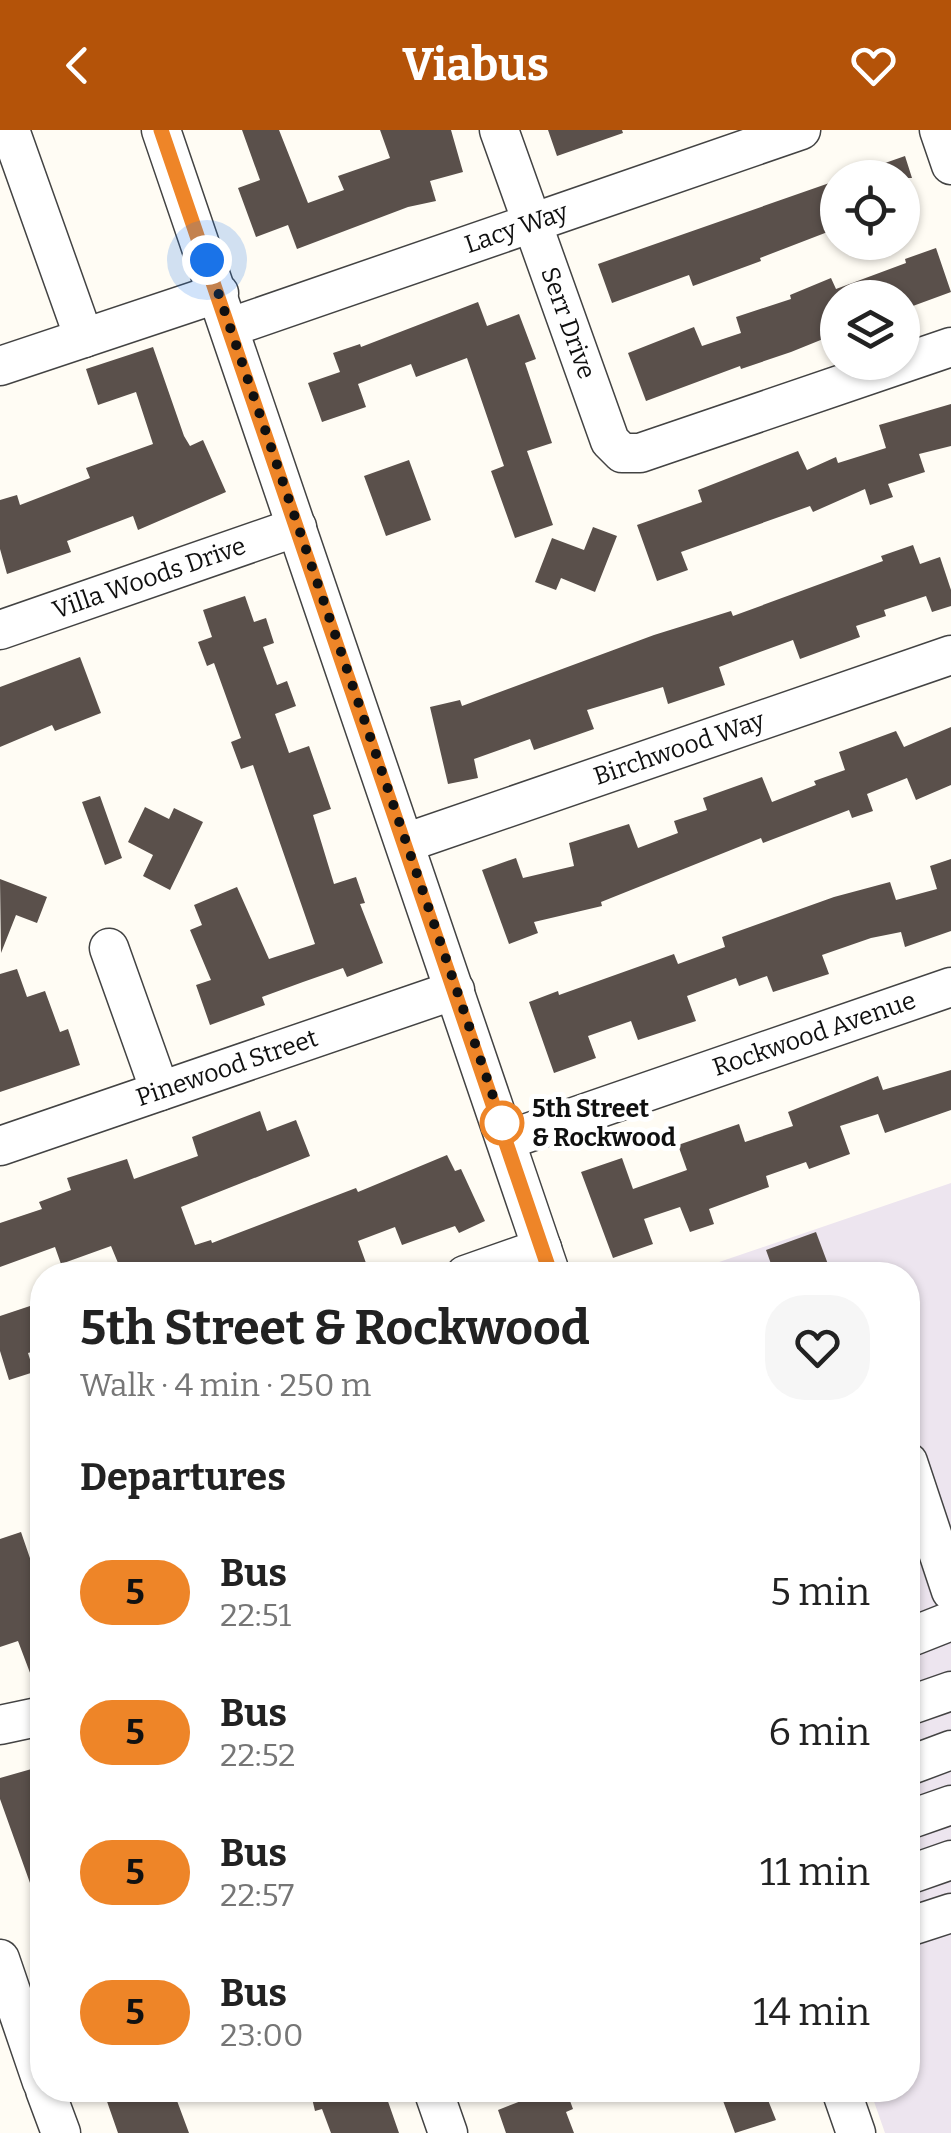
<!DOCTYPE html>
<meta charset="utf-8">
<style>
body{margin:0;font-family:Bitter,serif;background:#f6f6f6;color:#222;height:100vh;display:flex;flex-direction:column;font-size:38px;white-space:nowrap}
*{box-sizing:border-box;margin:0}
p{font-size:32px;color:#767676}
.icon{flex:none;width:55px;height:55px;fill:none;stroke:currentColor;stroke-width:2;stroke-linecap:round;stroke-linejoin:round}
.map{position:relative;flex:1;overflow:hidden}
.side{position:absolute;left:30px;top:1132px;width:890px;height:840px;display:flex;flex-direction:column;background:#fff;border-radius:40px;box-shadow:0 2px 8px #0004}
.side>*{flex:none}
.badge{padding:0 20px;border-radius:32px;font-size:35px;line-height:65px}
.fabs{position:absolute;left:820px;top:30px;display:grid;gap:20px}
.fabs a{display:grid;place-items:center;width:100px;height:100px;border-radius:50%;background:#fff;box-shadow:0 2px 8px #0004;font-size:50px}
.you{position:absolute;width:50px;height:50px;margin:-25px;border:8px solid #fff;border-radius:50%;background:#1a73e8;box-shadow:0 0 0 15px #1a73e833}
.map>.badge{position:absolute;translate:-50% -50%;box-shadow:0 0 0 5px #fff}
h2{padding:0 50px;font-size:38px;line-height:90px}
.round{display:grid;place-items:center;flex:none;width:105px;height:105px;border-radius:40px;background:#f6f6f6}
.headline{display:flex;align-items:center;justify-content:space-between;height:170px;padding:0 50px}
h1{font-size:48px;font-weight:700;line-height:75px}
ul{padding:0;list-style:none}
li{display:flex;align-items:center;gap:30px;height:140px;padding:0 50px}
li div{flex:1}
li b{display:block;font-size:38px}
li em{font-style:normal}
li .badge{min-width:110px;font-weight:700;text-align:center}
header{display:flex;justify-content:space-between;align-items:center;height:130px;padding:0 50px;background:#b45309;color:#fff;font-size:45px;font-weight:700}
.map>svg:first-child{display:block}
</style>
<header><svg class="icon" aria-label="back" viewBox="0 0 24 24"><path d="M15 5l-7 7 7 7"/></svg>Viabus<svg class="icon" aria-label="heart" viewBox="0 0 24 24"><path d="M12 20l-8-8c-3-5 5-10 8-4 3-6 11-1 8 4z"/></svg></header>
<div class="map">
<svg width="951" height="2003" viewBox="0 0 951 2003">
<rect width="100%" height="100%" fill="#fffcf4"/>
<path fill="#ede5ef" d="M951,1053V2003H885L870,1960H908V1145H681Z"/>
<path fill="#5a504b" d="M242,0H279L308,73L344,60L338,46L390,28L380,0H451L463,42L430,51L436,71L408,77L297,119L288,95L256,107L238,58L260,50Z
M548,0H622L623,3L557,26Z
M905,26L912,48H851V45Z
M838,50V98L760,128L761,131L693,156L689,145L612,173L598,134Z
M936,118L951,162L902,180V168H838V203L791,222L741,239L740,236L646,271L628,223L694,197L702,216L741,203L736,187L791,169L790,165L831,148L836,159L906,133L905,129Z
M478,172L487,196L519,184L536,229L525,233L552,313L527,321L553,395L515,408L491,341L504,336L467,228L416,247L411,234L358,254L366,277L322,292L308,253L340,242L333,223L360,214L361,217Z
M153,217L184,306L190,316L203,310L226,362L138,400L133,386L67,411L71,422L7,444L0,419V370L17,365L20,375L90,348L86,338L153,314L136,262L98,275L86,239Z
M951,274V316L919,324L925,342L888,354L893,367L870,375L865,359L813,382L810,376L681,422L688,440L657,451L637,395L702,372L698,360L798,321L807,340L836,327L838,333L886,318L879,295Z
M409,330L431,390L386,406L364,346Z
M593,397L617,406L595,462L561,448L556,460L535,452L552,408L584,420Z
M913,415L920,434L940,427L951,460V476L932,482L926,466L884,480L886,486L856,496L860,507L800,529L793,510L719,537L725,555L668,574L663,557L587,580L594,599L534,620L530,609L474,629L478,648L448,654L430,577L460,570L462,576L654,505L731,481L733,486L883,431L881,426Z
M245,466L254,492L266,488L274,513L263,517L277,555L287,551L296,576L275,584L289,623L309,616L331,679L313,685L334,754L356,747L365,773L360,774L383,833L347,847L343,838L303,852L262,867L265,875L210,895L196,855L211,850L190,800L202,795L194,775L237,757L269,829L315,814L253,635L241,639L231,612L241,608L214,533L207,536L198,512L212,507L203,480Z
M80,527L101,583L55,601L52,595L0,617V557Z
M951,597V655L916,670L907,648L867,664L873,681L852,688L849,680L763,713L761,708L601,772L602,776L534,792L538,803L509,814L482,740L516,728L523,748L574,736L569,713L629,694L638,718L678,703L674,691L707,680L703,668L762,647L772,672L816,655L814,651L845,640L839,622L896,601L904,617Z
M100,666L122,728L105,735L82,672Z
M145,677L169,689L174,678L203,692L170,760L143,746L153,725L128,712Z
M951,729V801L905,817L901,802L871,808L822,825L829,844L773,862L767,846L739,856L736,848L687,866L696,891L638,910L631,891L588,906L596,928L554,943L529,872L558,861L559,865L674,824L678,834L725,817L722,807L834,767L890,752L896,770L937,759L930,736Z
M0,749L47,767L37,793L16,785L1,823Z
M17,839L27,867L45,861L60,902L68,899L80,935L0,962V844Z
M951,940V980L885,1003L878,984L840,996L850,1024L809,1039L806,1032L766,1046L769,1057L709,1079L714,1094L690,1102L680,1077L644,1089L653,1114L613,1128L581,1042L622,1028L633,1059L687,1040L678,1015L739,994L745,1012L793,996L788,982L878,946L883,960Z
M260,981L267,1001L296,990L310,1026L181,1077L195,1115L211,1110L212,1113L356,1058L358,1062L447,1025L455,1041L461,1039L485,1091L459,1103L455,1096L402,1115L395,1097L358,1111L366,1133L341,1142L339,1136L314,1145H123L111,1116L61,1134L55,1117L0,1137V1093L42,1079L39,1072L71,1060L67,1048L127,1029L134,1049L198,1026L192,1007Z
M816,1102L832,1145H775L766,1120Z
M42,1172V1219L28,1223L34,1242L9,1250L0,1221V1186Z
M21,1402L42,1463V1564H38L18,1511L0,1517V1409Z
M42,1636V1780L40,1781L0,1669V1648Z
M103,1960H173L189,2003H118Z
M310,1960H384L399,2003H331L322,1979L315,1981Z
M517,1960H566L573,1979L566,1982L574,2003H506L498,1980L521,1971Z
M719,1960H764L776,1990L735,2003Z"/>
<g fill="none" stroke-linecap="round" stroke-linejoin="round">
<defs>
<g id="minor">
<path d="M10,0L84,208"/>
<path d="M161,0L551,1145"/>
<path id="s1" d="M499,0L610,311L622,323H640L951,217"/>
<path d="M939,0L951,35"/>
<path id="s2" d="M231,197L801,0"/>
<path d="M0,236L219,163"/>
<path id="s3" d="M0,500L297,397"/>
<path id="s4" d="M405,713L951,525"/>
<path d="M109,818L160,961"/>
<path id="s5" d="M507,1010L951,857"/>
<path id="s6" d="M0,1016L455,860"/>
<path d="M465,1145L542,1118"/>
<path d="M908,1332L951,1461"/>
<path d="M908,1508L951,1491"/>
<path d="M908,1576L951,1561"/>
<path d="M0,1595L42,1586"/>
<path d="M908,1636L951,1620"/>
<path d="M908,1690L951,1675"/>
<path d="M908,1745L951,1730"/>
<path d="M908,1797L951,1783"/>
<path d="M0,1829L42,1952"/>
<path d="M45,1960L61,2003"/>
<path d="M433,1960L448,2003"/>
<path d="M841,1960L856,2003"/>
</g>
</defs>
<use href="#minor" stroke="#434343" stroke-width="41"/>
<use href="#minor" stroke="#fff" stroke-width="38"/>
</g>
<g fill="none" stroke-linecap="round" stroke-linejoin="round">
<defs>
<path id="line" d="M161,0L551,1145"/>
</defs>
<use href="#line" stroke="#fff" stroke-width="22"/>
<use href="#line" stroke="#ee8528" stroke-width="15"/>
<path stroke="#101010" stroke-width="10" stroke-dasharray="0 18" d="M207,130L508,1010L502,993"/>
</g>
<circle fill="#fff" stroke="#ee8528" stroke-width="5" cx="502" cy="993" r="20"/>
<g text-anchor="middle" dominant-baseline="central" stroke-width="10" stroke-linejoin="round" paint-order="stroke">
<g font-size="25" fill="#101010" stroke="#fff">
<text stroke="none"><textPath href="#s2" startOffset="302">Lacy Way</textPath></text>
<text stroke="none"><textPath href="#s1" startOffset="205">Serr Drive</textPath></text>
<text stroke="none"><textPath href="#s3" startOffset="158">Villa Woods Drive</textPath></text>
<text stroke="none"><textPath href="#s4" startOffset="290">Birchwood Way</textPath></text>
<text stroke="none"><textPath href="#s5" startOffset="325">Rockwood Avenue</textPath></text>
<text stroke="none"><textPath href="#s6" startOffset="240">Pinewood Street</textPath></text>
</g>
<g font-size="25" font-weight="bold" fill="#101010" stroke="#fff" text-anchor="start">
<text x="532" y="979">5th Street<tspan x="532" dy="29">&amp; Rockwood</tspan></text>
</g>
</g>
</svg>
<div class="fabs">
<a><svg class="icon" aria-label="locate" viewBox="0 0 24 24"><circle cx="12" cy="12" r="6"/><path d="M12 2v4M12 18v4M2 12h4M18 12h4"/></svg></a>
<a><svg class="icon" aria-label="layers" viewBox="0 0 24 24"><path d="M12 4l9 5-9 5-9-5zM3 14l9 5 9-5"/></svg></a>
</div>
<div class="you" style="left:207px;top:130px"></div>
<section class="side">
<div class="headline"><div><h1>5th Street &amp; Rockwood</h1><p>Walk · 4 min · 250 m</p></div><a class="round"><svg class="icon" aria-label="heart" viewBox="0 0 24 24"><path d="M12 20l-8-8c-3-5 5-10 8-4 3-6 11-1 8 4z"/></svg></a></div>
<h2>Departures</h2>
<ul>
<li><span class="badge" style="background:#ee8528;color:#111">5</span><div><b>Bus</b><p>22:51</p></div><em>5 min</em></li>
<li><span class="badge" style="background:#ee8528;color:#111">5</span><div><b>Bus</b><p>22:52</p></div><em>6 min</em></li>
<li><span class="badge" style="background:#ee8528;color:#111">5</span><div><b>Bus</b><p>22:57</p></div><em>11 min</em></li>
<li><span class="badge" style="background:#ee8528;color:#111">5</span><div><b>Bus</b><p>23:00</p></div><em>14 min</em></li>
</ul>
</section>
</div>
